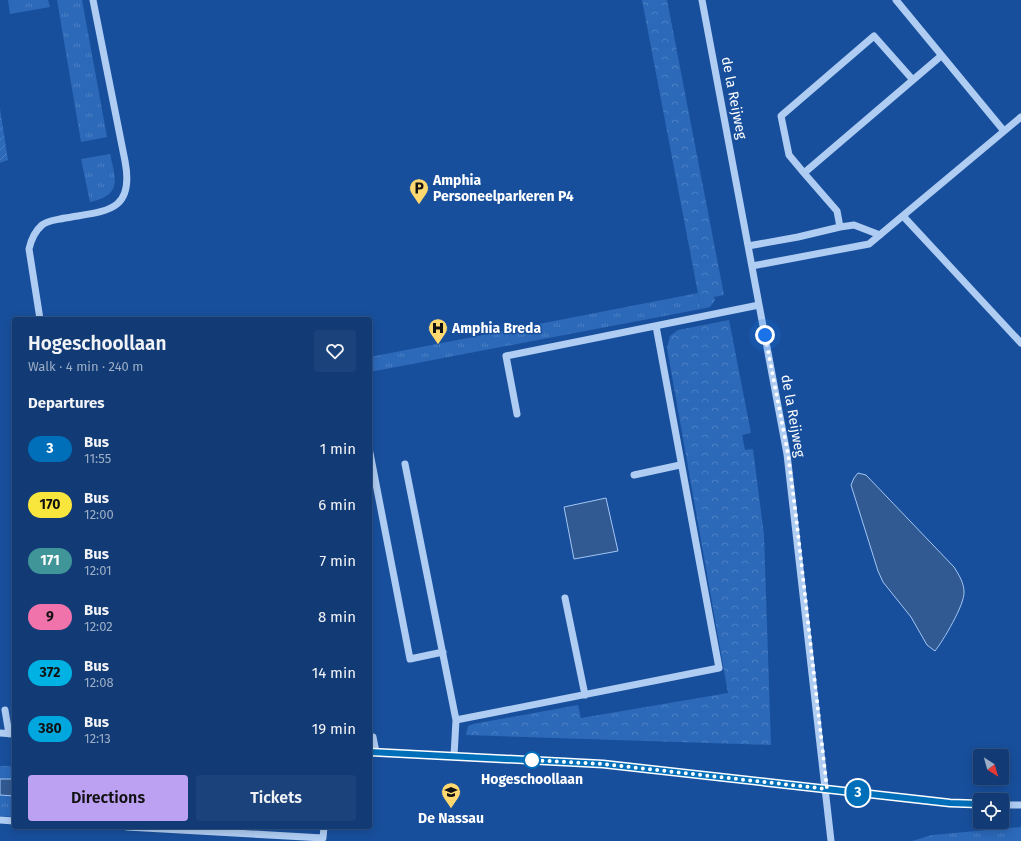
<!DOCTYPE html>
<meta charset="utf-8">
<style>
body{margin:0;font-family:"Fira Sans",sans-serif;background:#1b427a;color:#f1f3f6;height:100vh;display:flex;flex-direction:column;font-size:15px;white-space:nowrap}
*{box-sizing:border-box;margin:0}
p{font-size:13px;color:#9cadc5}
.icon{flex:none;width:22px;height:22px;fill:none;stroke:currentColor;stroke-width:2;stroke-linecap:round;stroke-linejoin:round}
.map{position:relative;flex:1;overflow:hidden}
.panel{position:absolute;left:12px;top:317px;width:360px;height:512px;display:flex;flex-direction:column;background:#123b75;border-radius:4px;box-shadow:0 2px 10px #0003,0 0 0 1px #315587}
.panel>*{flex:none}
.badge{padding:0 8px;border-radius:13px;font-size:14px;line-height:26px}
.needle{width:26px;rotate:143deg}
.controls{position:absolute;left:973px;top:749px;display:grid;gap:8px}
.controls a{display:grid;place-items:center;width:36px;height:36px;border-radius:4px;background:#123b75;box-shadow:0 2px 10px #0003,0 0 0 1px #315587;font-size:20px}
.you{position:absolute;width:20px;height:20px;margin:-10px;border:3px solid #fff;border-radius:50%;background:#1a73e8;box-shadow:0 0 0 6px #1a73e833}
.map>.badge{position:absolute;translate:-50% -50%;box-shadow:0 0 0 2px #fff}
h2{padding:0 16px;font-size:15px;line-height:36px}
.round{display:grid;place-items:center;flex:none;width:42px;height:42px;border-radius:4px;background:#1b427a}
.head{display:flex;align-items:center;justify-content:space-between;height:68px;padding:0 16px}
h1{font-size:19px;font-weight:600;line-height:30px}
.button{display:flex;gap:8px;margin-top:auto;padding:8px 16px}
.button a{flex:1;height:46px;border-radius:4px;background:#bca0f2;color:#111;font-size:16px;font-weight:600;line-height:46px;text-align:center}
.button a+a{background:#1b427a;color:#f1f3f6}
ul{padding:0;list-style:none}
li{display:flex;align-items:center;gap:12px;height:56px;padding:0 16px}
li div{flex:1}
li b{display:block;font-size:15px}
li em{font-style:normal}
li .badge{min-width:44px;font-weight:700;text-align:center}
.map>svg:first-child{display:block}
</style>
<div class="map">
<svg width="1021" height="841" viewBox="0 0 1021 841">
<defs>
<pattern id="grass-tufts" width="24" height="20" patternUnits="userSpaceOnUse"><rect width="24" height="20" fill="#2c69b9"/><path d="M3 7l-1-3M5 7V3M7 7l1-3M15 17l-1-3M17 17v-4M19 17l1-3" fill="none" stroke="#4c80c4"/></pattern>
<pattern id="forest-crowns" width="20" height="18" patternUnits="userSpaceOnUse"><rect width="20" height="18" fill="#2c69b9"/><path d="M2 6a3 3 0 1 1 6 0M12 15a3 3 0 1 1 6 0" fill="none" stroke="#4c80c4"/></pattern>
<pattern id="garden-furrows" width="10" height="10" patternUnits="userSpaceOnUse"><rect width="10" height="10" fill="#2c69b9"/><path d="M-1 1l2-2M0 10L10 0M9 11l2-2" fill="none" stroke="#4c80c4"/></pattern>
</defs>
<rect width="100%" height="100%" fill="#184f9c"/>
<path fill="url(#grass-tufts)" d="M8,0H48L50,7L10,14Z
M57,0H82L107,137L81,142Z
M110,154C116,180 122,195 90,202L81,159Z
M698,293L701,309L370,372V357Z
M0,766H14V817L0,816Z
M1021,827V841H912L932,835Z"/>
<path fill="url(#forest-crowns)" d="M642,0H667L724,295L714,297L715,300L710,307L701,309Z
M729,320L751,433L742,435L745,450L753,449L764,535L771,745L466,735L468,726L473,724L578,705L581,718L728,693L667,348L670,336L678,330Z"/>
<path fill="url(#garden-furrows)" d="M0,109L8,160L0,163Z"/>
<path fill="#325a92" stroke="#a2c6f4" d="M858,473L866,475L954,567C959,575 964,583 964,592C965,604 943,641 935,651L927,645L911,617L883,582L878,571L851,485L854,478Z
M606,498L618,551L574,559L564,507Z
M0,779H14V796L0,795Z"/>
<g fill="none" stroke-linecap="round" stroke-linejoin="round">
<path stroke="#afccf2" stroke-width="7" d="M702,0L787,454L831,841
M896,0L1004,131
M804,173L789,155L781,116L874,36L913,80
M903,216L1021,343
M880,235L854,225L840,227L837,211L804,173L941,56
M748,246L798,237L840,227
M752,266L869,244L1021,117
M40,319L29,249C31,240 34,232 42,225C48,220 57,220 65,218C105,211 135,213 125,161L93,0
M517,414L506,356L759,305
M370,453L410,659L443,652
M405,464L456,720
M634,475L680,465
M565,598L585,695
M5,710L9,734
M0,733L14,734
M373,737L376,752
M370,752L603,764L950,803L980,804
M454,756L456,720L719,668L656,326
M1002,805H1021
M0,820L14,821
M127,827L323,838L324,827"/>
</g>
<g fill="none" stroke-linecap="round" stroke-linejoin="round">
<defs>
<path id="line" d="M370,752L603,764L950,803L980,804"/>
</defs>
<use href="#line" stroke="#fff" stroke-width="9"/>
<use href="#line" stroke="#006fba" stroke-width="6"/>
<path stroke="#fff" stroke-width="4" stroke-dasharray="0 7.2" d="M532,760H530L603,764L827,789L796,516L788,454L765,335"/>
</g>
<defs>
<symbol id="parking-pin" viewBox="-11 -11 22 30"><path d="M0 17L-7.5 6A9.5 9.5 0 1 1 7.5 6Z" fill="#ffd970" stroke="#184f9c"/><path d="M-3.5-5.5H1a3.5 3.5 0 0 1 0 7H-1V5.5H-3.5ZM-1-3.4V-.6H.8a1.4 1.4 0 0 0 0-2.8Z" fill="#111"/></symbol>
<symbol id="hospital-pin" viewBox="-11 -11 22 30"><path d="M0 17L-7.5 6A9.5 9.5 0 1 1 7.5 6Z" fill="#ffd970" stroke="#184f9c"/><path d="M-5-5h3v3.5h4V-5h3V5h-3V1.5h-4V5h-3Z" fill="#111"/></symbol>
<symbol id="school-pin" viewBox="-11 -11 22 30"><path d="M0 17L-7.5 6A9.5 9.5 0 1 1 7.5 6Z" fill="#ffd970" stroke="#184f9c"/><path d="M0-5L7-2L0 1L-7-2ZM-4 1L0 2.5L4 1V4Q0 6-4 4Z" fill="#111"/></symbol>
</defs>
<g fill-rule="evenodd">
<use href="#parking-pin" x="408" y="177" width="22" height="30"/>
<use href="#hospital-pin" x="427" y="317" width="22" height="30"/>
<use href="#school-pin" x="440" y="781" width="22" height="30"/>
</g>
<circle fill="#fff" stroke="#006fba" stroke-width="2" cx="532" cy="760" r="8"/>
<g text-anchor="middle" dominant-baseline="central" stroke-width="3" stroke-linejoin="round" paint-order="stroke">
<g font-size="14" fill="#fff" stroke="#184f9c">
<text transform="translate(734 98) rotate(79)">de la Reijweg</text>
<text transform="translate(793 416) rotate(80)">de la Reijweg</text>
</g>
<g font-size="14" font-weight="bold" fill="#fff" stroke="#184f9c" text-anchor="start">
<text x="433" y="180">Amphia<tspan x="433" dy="16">Personeelparkeren P4</tspan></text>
<text x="452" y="328">Amphia Breda</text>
<text x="451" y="818" text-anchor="middle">De Nassau</text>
</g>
<g font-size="14" font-weight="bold" fill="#fff" stroke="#184f9c">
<text x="532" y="779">Hogeschoollaan</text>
</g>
</g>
</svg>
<div class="controls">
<a><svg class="needle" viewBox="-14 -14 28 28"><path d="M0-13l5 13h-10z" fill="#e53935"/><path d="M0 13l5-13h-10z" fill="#9cadc5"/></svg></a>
<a><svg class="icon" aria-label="locate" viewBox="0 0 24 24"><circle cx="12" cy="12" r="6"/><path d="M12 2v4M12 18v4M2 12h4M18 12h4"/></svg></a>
</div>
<div class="you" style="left:765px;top:335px"></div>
<b class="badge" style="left:858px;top:793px;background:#006fba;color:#fff">3</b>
<section class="panel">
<div class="head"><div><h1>Hogeschoollaan</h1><p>Walk · 4 min · 240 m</p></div><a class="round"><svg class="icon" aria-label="heart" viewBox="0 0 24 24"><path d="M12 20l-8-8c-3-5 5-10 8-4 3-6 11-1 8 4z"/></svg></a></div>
<h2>Departures</h2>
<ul>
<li><span class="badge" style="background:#006fba;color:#fff">3</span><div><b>Bus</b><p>11:55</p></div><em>1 min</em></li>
<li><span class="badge" style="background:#f9e63d;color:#111">170</span><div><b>Bus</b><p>12:00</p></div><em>6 min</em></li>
<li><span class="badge" style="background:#409599;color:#fff">171</span><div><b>Bus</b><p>12:01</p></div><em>7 min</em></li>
<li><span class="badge" style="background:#f173ac;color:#111">9</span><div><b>Bus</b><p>12:02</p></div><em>8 min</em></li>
<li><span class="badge" style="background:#00b2e3;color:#111">372</span><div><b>Bus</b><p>12:08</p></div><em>14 min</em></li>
<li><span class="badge" style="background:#00a6de;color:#111">380</span><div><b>Bus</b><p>12:13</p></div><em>19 min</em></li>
</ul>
<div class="button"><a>Directions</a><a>Tickets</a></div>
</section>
</div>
